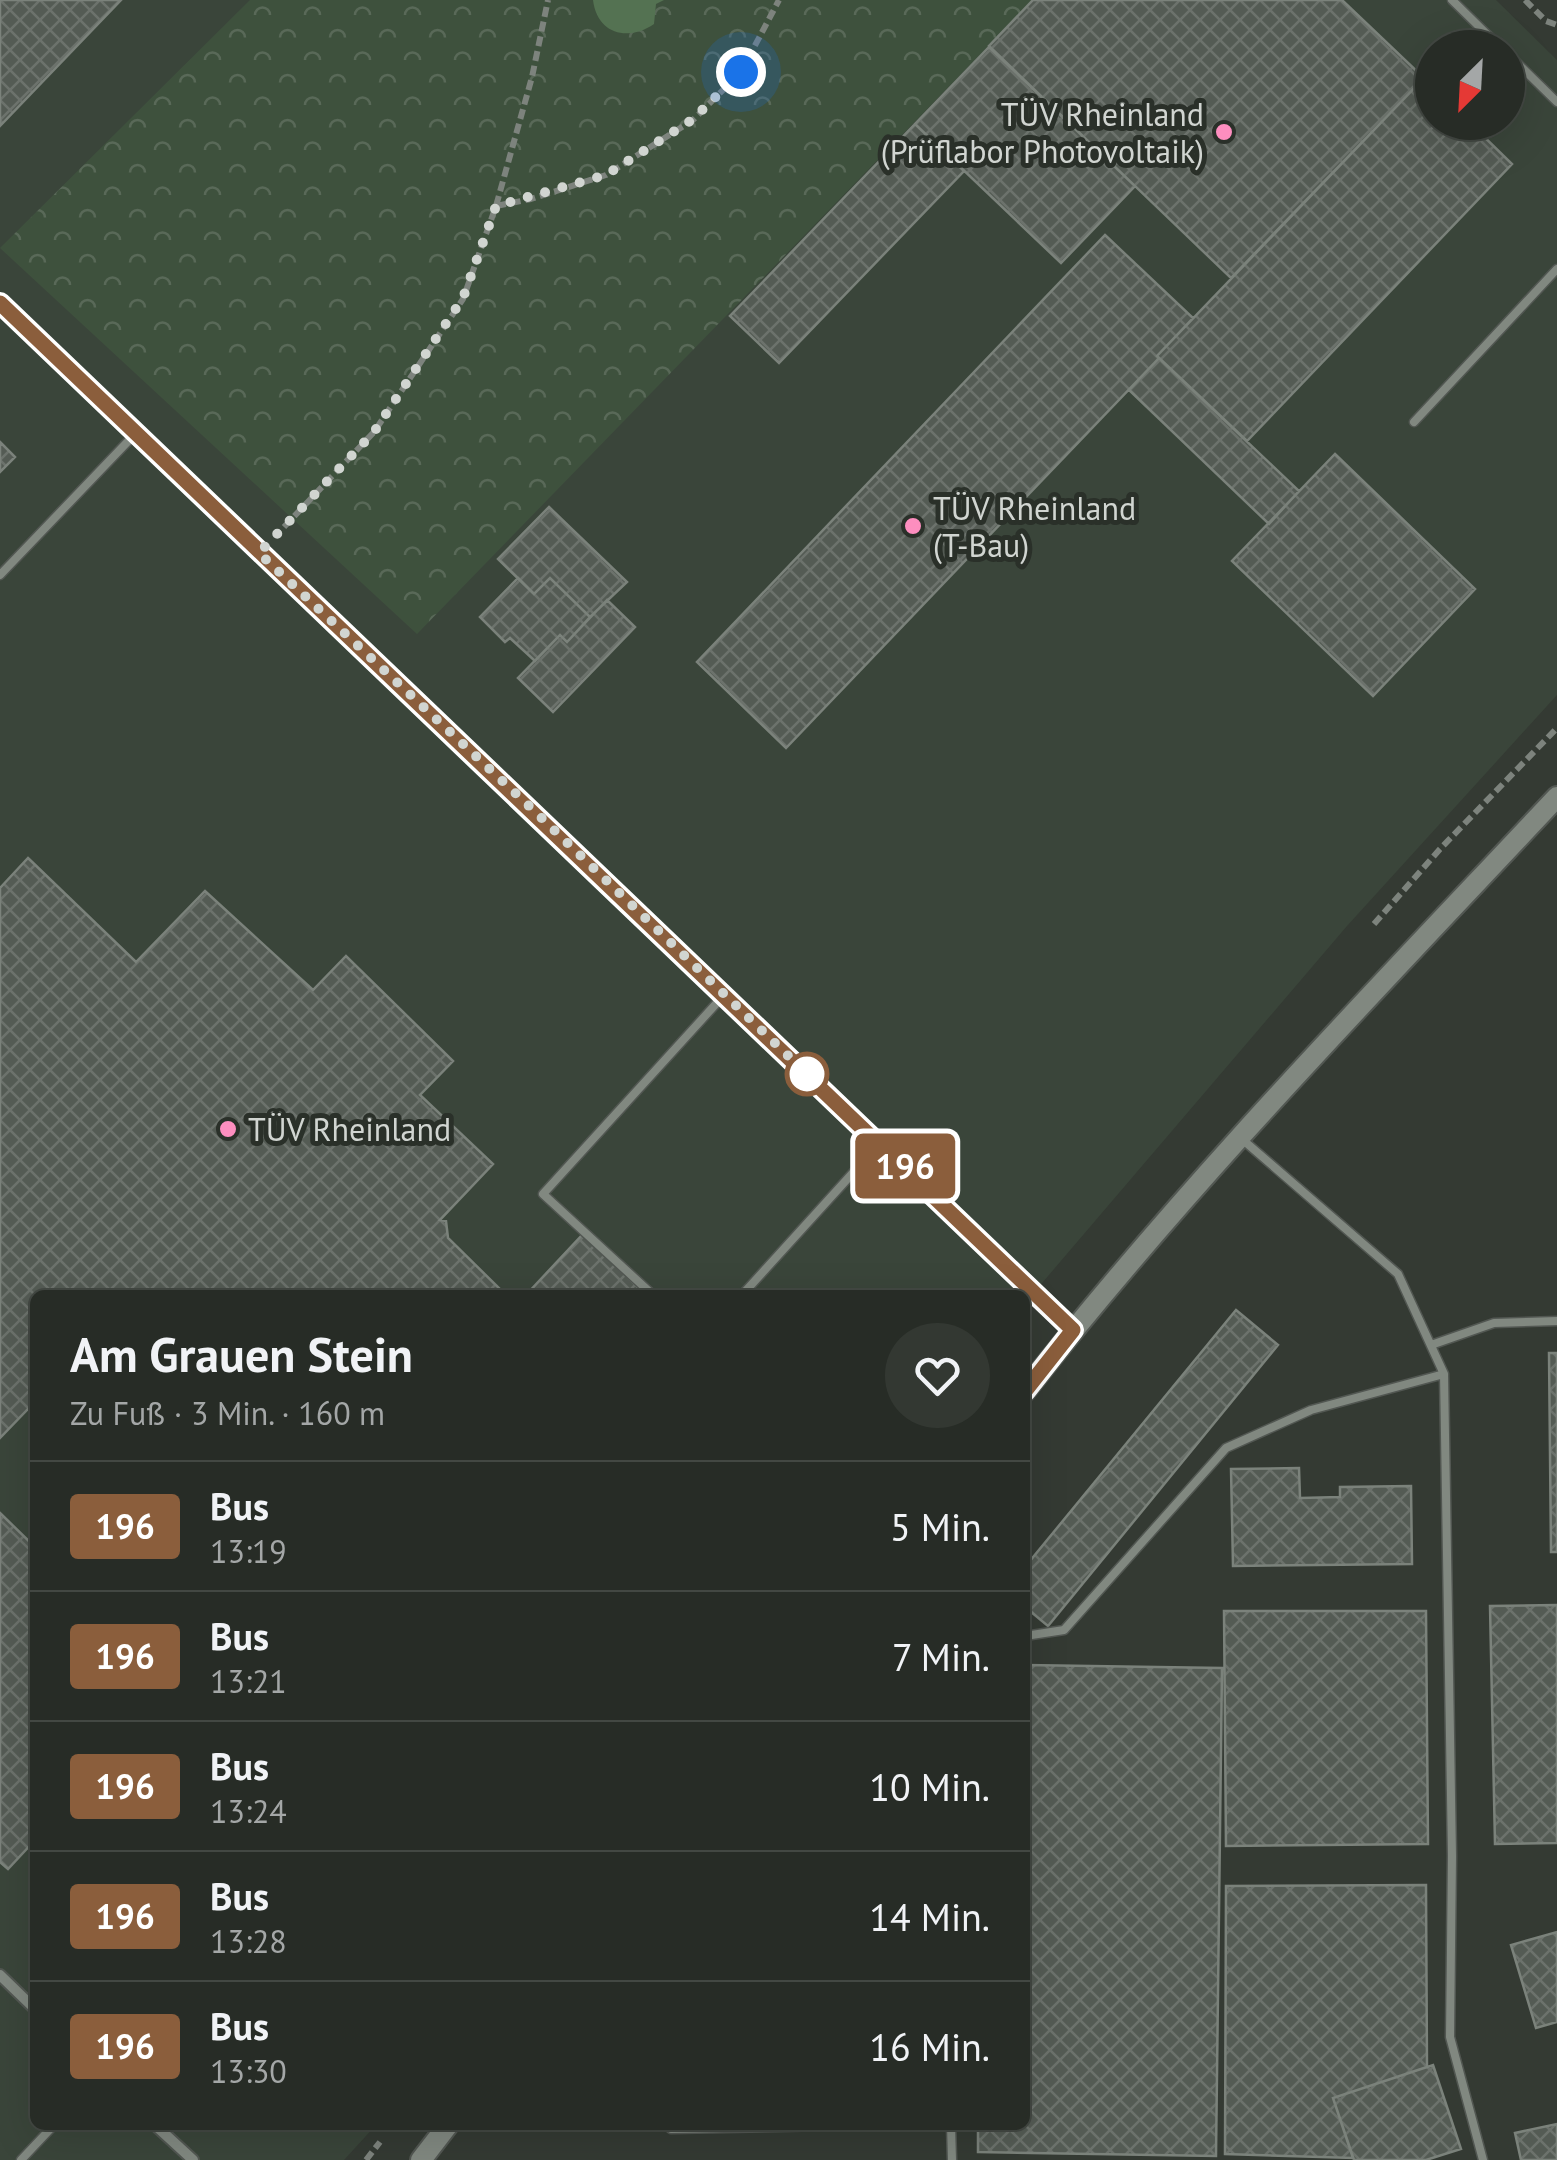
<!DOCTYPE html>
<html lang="de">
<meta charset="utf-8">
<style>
body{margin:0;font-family:"PT Sans",sans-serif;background:#333832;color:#f1f3f6;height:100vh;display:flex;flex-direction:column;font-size:38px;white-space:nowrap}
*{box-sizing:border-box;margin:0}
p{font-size:32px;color:#a4a7a7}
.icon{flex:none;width:55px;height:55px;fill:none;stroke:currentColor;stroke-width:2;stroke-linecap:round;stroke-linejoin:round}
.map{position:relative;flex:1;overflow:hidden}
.sheet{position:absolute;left:30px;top:1290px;width:1000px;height:840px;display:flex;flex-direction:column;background:#272c26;border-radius:15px;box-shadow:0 10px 40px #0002,0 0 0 2px #434843}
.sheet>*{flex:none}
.badge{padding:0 20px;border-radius:8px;font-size:35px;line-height:65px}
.needle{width:65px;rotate:204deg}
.tools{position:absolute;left:1415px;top:30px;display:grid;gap:20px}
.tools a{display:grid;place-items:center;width:110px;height:110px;border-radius:50%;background:#272c26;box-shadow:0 10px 40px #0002,0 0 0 2px #434843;font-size:50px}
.you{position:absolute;width:50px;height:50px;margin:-25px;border:8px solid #fff;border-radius:50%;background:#1a73e8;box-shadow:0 0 0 15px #1a73e833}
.map>.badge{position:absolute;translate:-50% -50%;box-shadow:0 0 0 5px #fff}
.round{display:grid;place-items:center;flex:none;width:105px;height:105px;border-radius:52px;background:#333832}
.overview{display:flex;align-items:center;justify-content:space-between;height:170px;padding:0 40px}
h1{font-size:48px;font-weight:800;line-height:75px}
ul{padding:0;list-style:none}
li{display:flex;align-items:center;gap:30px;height:130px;padding:0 40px;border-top:2px solid #434843}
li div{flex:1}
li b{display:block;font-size:38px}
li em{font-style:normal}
li .badge{min-width:110px;font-weight:700;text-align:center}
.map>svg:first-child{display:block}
</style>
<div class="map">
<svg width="1557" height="2160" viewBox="0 0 1557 2160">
<defs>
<pattern id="park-crowns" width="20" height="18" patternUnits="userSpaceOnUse" patternTransform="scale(2.5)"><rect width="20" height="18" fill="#3e513d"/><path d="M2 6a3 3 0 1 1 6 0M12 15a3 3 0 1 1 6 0" fill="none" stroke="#596958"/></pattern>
<pattern id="building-cross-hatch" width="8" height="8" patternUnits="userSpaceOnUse" patternTransform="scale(2.5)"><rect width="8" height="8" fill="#545b54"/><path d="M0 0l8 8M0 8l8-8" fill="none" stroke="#6c726c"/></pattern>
</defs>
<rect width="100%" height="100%" fill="#343a33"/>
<path fill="#3a453a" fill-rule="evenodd" d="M0,0H1496L1557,60V695L1347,926L1025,1303V1295H35V2125H376L344,2160H0ZM1432,48H1508V122H1432Z"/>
<path fill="url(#park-crowns)" d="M250,0H1033L417,634L0,248Z"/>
<path fill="#547252" d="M593,0H664L656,4L654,24C628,42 597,34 593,0Z"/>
<path fill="url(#building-cross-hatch)" stroke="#7b827b" stroke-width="2.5" d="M0,0H121L0,126Z
M1033,0H1342L1424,78L1231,278L989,46Z
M989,47L1135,186L1061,263L915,124Z
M1423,79L1432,88V122H1469L1512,164L1247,441L1157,356Z
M915,124L964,171L779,363L730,316Z
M1105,235L1193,318L1157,356L1159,358L786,748L697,662Z
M1159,358L1299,491L1269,524L1129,390Z
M0,442L15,457L0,472Z
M1335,454L1475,589L1373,696L1232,561Z
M549,507L627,582L590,617L550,578L534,594L498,559Z
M518,578L534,594L550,578L590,617L567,642L560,635L535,661L510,638L505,642L480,617Z
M607,600L635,627L553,712L518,678L560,635L567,642Z
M28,858L136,962L205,891L313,990L346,956L453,1061L420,1095L493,1164L440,1220L446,1221L448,1238L506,1295H35V1415L28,1409L0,1438V888Z
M583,1234L646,1295H526Z
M1236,1310L1278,1345L1048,1626L1025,1607V1567Z
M1549,1353H1557V1552H1551Z
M1299,1468L1300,1498L1340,1497V1487L1411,1486L1412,1564L1233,1566L1231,1469Z
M0,1513L35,1547V1840L8,1869L0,1862Z
M1557,1605V1843L1495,1844L1490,1606Z
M1224,1611H1426L1428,1844L1226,1846Z
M1025,1665L1222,1668L1216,2156L978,2152V2125H1025Z
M1426,1885L1427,2067L1333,2098L1353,2158L1225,2154L1226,1886Z
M1557,1932V2022L1536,2028L1511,1945Z
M1433,2065L1461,2149L1426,2160H1354L1333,2098Z
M1557,2124V2160H1521L1515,2133Z"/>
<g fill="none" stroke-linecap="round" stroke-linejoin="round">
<defs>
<path id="lane" d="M1452,0L1501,48
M1508,54L1557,102
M1414,422L1557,269
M0,575L136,433
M1243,1140L1398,1274L1444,1374L1452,1856L1450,2037L1483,2160
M653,1295L543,1194L725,994
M742,1295L880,1143
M1431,1345L1494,1323L1557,1321
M1025,1636L1064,1630L1226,1448L1311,1410L1444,1374
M666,2125L671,2129L883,2125
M951,2125L952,2160
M21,2160L54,2125"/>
<path id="street" d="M0,303L1073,1330
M0,1975L35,2009
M155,2125L193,2160"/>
<path id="secondary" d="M1025,1391C1189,1182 1375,991 1557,797
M421,2160L448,2125"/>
</defs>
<use href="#lane" stroke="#525752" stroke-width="11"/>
<use href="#street" stroke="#525752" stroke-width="14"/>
<use href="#secondary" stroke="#525752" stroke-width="24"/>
<path stroke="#7d837d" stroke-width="6" stroke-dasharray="10 5" stroke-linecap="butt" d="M1525,0L1546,21L1557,25
M496,206L531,199L606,175L693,120L741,72L779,0
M284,527L374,432L463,299L496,206L532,77L548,0
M1374,924L1440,849L1557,728
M366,2160L380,2142"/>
<use href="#lane" stroke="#818880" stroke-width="8"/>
<use href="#street" stroke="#818880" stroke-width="10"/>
<use href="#secondary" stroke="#818880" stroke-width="20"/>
</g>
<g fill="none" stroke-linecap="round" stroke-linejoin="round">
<defs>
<path id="line" d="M0,303L1073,1330L1025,1391"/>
</defs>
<use href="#line" stroke="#fff" stroke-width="22"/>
<use href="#line" stroke="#8b5e3c" stroke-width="15"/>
<path stroke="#d1d5d1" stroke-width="10" stroke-dasharray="0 18" d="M741,72L692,120L606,175L496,206L463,298L374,432L259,553L526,803L807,1074"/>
</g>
<g fill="#fd8ebf" stroke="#2a3029" stroke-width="4">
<circle cx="1224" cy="132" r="10"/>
<circle cx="913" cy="526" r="10"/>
<circle cx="228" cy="1129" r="10"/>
</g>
<circle fill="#fff" stroke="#8b5e3c" stroke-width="5" cx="807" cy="1074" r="20"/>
<g text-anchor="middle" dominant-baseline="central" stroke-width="10" stroke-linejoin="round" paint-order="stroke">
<g font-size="32" fill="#d1d5d1" stroke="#2a3029" text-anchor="start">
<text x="1204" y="114" text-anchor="end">TÜV Rheinland<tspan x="1204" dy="37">(Prüflabor Photovoltaik)</tspan></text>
<text x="933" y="508">TÜV Rheinland<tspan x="933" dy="37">(T-Bau)</tspan></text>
<text x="248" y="1129">TÜV Rheinland</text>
</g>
</g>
</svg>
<div class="tools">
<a><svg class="needle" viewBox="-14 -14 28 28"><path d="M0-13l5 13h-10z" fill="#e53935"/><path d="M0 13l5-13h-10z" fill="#a4a7a7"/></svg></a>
</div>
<div class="you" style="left:741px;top:72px"></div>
<b class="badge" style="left:905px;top:1166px;background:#8b5e3c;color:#fff">196</b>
<section class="sheet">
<div class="overview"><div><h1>Am Grauen Stein</h1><p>Zu Fuß · 3 Min. · 160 m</p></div><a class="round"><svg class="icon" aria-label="heart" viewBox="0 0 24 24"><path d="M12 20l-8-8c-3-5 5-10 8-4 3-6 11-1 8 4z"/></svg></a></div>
<ul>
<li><span class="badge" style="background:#8b5e3c;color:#fff">196</span><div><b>Bus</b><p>13:19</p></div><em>5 Min.</em></li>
<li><span class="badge" style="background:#8b5e3c;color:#fff">196</span><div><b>Bus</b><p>13:21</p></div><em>7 Min.</em></li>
<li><span class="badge" style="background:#8b5e3c;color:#fff">196</span><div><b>Bus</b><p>13:24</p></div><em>10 Min.</em></li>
<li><span class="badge" style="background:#8b5e3c;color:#fff">196</span><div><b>Bus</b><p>13:28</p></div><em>14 Min.</em></li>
<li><span class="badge" style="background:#8b5e3c;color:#fff">196</span><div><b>Bus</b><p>13:30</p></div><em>16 Min.</em></li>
</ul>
</section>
</div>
